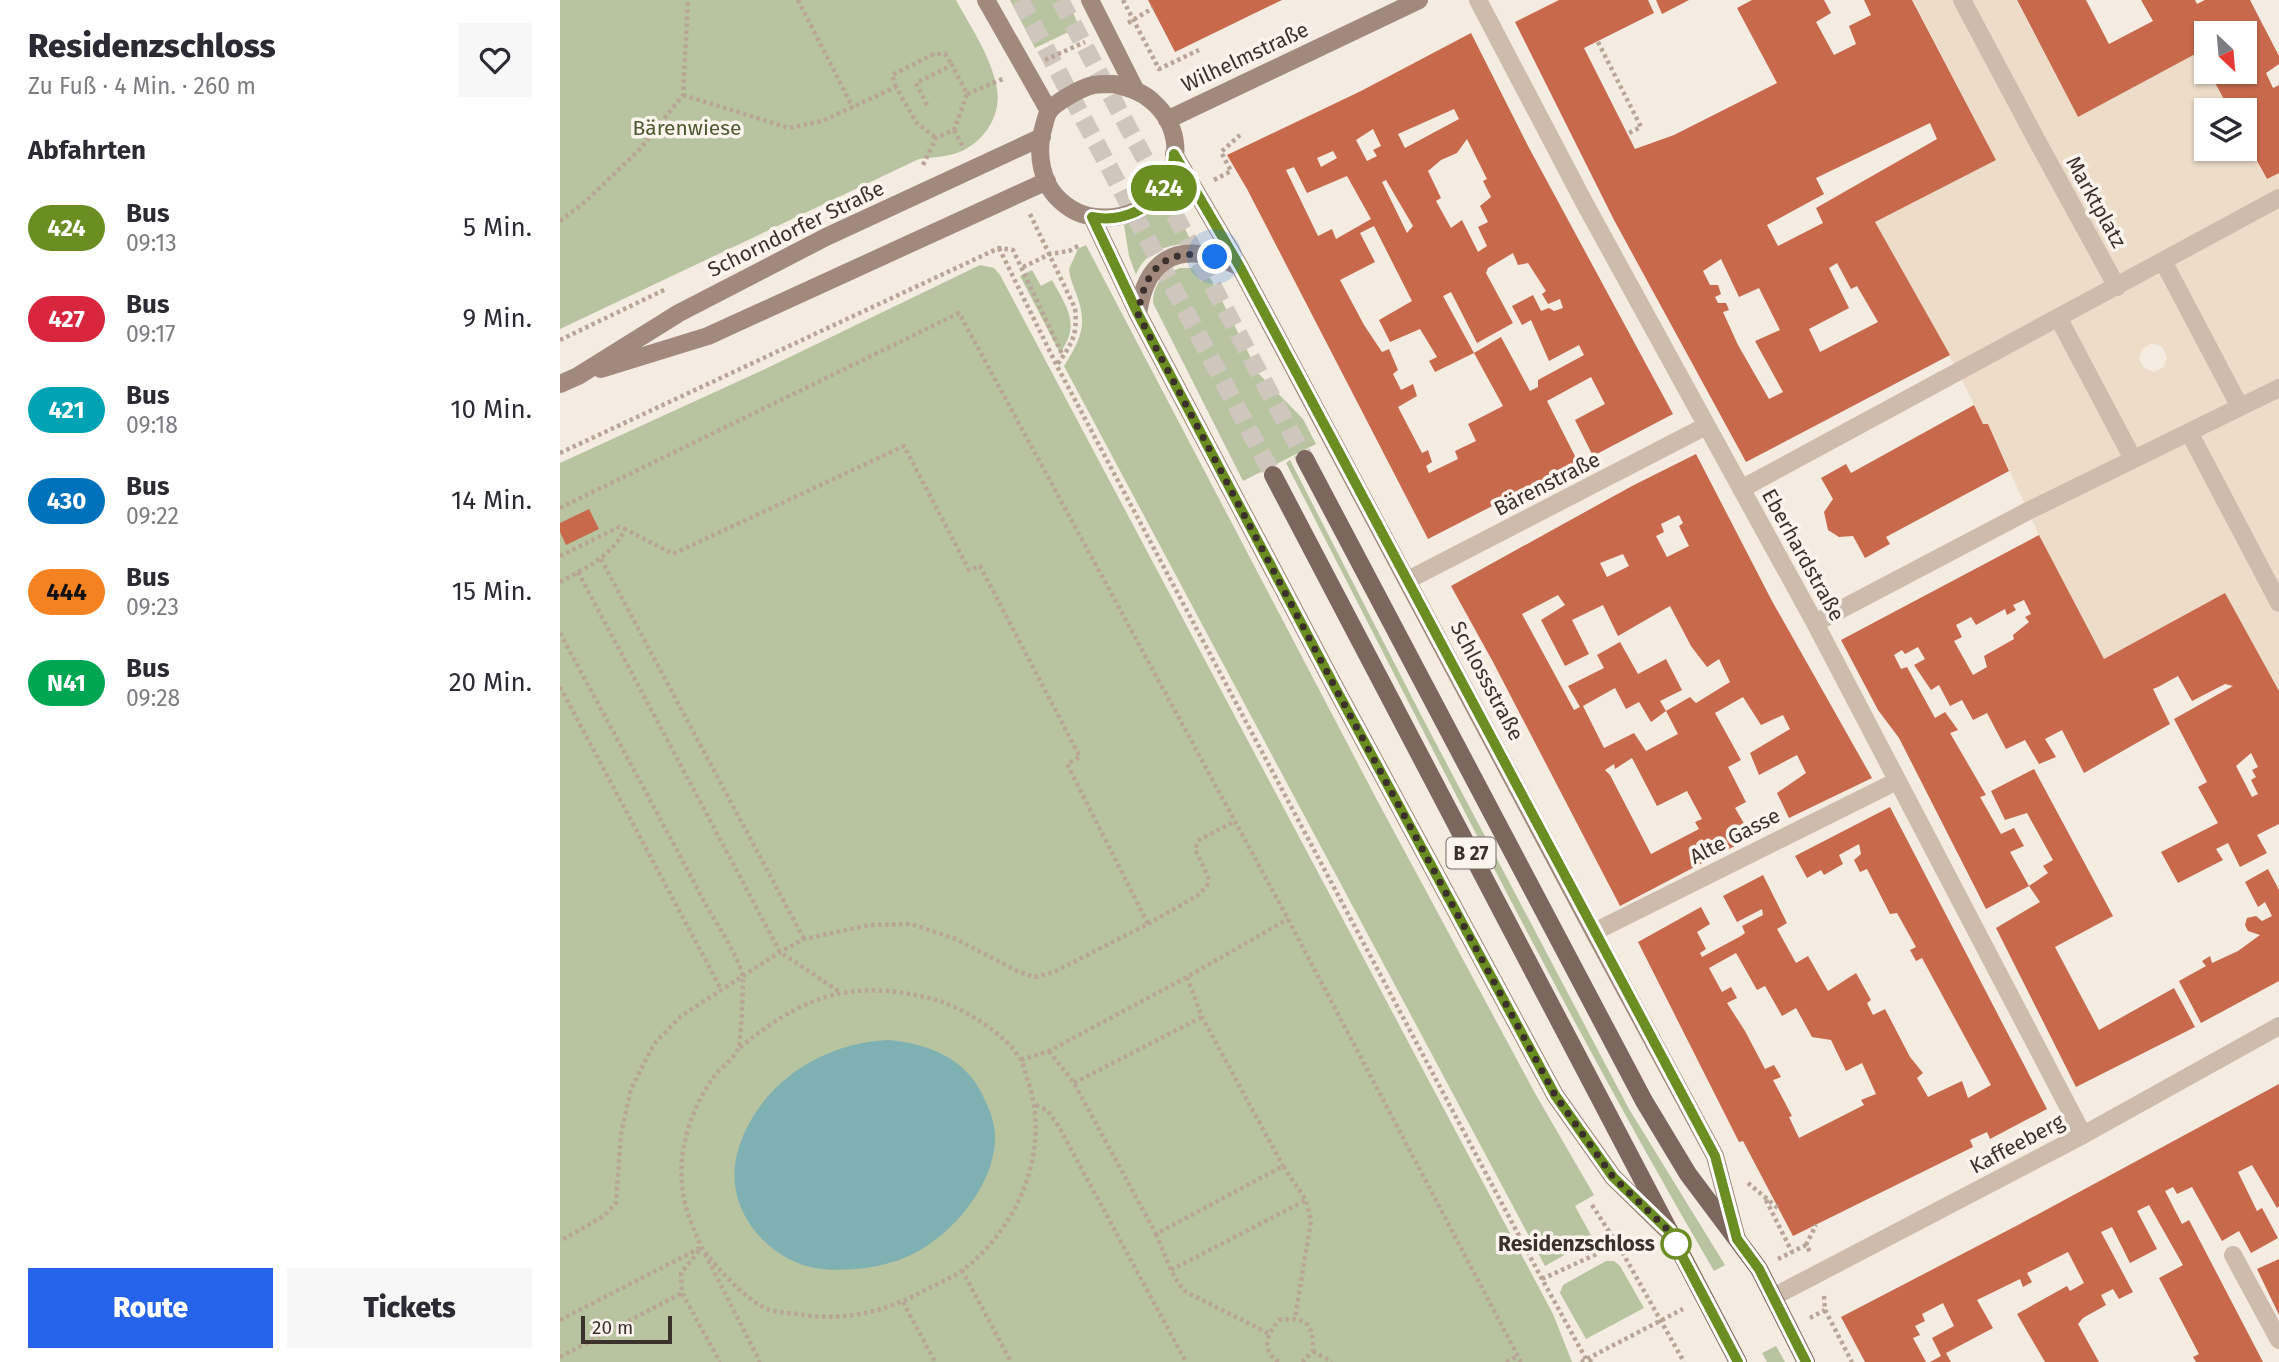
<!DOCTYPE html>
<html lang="de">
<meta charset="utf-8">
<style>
body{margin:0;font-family:"Fira Sans",sans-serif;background:#f7f7f7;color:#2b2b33;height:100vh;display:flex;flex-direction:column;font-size:26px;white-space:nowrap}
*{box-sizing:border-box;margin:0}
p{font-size:23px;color:#7c7c81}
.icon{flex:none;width:38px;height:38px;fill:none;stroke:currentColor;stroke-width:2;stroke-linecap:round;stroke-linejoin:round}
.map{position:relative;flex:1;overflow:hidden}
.sheet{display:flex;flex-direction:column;background:#fff;width:560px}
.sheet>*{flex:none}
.badge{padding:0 14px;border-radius:23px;font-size:24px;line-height:46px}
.needle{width:46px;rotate:154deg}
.controls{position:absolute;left:1634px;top:21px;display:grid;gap:14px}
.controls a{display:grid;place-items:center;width:63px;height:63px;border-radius:0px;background:#fff;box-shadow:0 2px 5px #0004;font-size:35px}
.scale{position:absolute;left:21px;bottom:18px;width:91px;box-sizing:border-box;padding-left:7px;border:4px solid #3b302b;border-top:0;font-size:19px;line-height:24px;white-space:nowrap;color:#3b302b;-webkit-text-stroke:5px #fbf5ee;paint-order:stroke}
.you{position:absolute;width:35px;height:35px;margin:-18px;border:5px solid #fff;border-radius:50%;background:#1a73e8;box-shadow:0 0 0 10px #1a73e833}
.map>.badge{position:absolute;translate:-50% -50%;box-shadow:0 0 0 4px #fff}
h2{padding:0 28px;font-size:26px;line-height:63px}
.round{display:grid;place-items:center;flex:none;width:74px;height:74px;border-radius:0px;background:#f7f7f7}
.summary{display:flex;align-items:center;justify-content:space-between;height:119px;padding:0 28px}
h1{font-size:33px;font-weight:800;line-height:52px}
.action{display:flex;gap:14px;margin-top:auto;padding:14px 28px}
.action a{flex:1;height:80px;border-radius:0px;background:#2563eb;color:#fff;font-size:28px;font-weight:800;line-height:80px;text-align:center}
.action a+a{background:#f7f7f7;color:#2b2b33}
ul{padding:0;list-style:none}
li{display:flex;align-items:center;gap:21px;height:91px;padding:0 28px}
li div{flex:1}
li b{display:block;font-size:26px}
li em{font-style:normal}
li .badge{min-width:77px;font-weight:700;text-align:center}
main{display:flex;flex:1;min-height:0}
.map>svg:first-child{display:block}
</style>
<main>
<section class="sheet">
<div class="summary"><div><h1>Residenzschloss</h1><p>Zu Fuß · 4 Min. · 260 m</p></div><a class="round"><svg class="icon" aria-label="heart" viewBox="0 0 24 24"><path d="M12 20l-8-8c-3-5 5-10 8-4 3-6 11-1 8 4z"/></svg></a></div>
<h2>Abfahrten</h2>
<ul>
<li><span class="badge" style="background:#6b8e23;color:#fff">424</span><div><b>Bus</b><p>09:13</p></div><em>5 Min.</em></li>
<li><span class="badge" style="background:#d7263d;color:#fff">427</span><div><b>Bus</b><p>09:17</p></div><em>9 Min.</em></li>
<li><span class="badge" style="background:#00a3b4;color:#fff">421</span><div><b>Bus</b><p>09:18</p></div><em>10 Min.</em></li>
<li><span class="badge" style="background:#0072bc;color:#fff">430</span><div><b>Bus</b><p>09:22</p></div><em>14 Min.</em></li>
<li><span class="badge" style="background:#f58220;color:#111">444</span><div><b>Bus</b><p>09:23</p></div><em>15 Min.</em></li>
<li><span class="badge" style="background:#00a651;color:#fff">N41</span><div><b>Bus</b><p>09:28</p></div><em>20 Min.</em></li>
</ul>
<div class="action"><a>Route</a><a>Tickets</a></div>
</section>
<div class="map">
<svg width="1719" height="1362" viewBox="0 0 1719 1362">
<rect width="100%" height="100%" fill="#f4ebe1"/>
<path fill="#b8c4a0" d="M0,0H396C410,26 430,55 436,84C443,112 427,139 402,151C389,157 373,157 359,159L0,329Z
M450,0H508L519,27L475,48Z
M607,204L620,219L632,243C608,245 585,250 576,275L569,256L564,225Z
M526,245L817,800L976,1095L1034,1195L1015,1206L1033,1239L985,1266L504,366C520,340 528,326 517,296C514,287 510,279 509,269L518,249Z
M420,265L434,268L440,275L993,1314L1012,1362H0V463L203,370Z
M620,268H634L651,279L699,374L743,419L756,444L683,481L593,303C593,284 603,274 620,268Z
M472,270L481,286L492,280C507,308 521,324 500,353L460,276Z
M730,460L861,715L1069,1109L1165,1265L1154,1271C1000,1008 866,734 726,463Z
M1046,1261H1054L1060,1266L1084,1308L1026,1339L1000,1293L1003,1285Z
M1216,1346L1225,1362H1207L1202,1353Z"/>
<path fill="#ecdcc8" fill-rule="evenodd" d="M1353,0H1456L1518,117L1639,52L1647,67V72H1649L1670,110H1647V149H1685V139L1706,179L1719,173V691L1665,594L1544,659L1479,535L1428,424H1423L1399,373L1315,222L1436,160ZM1592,343L1602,347L1607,357L1604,367L1594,372L1584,368L1579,359L1582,349Z"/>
<path fill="#7fb0b2" d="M328,1040C367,1043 406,1058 423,1096C430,1110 436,1125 435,1141C433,1186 393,1233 355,1253C328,1267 292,1272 262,1269C239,1267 218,1255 202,1239C177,1213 168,1181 179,1147C200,1083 262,1043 328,1040Z"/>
<path fill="#c8694b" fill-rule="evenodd" d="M588,0H722L615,52Z
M999,0H1088L1094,13L1024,48L1075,149L1114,135L1217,83L1177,8L1192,0H1264L1271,13L1256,22L1274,55L1296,44L1289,26L1311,15L1304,0H1352L1436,160L1315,222L1390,355L1186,462L1054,220L955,22ZM1370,123L1377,139L1256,208L1263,223L1218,246L1207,225L1264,194L1256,178ZM1161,259L1179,297L1199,288L1220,330L1195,341L1223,392L1209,399L1178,345L1163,312L1169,310L1166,303H1158L1155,297L1161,294L1158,285H1150L1143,271ZM1277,263L1291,289L1297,286L1318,322L1260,352L1249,329L1289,308L1269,268Z
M1096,0H1129L1102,14Z
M1457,0H1526L1549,44L1593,21L1581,0H1635L1637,4L1645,0H1690L1719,56V64L1706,73L1713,88L1719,85V173L1707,179L1685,139V110H1670L1649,72H1685V33H1647V67L1639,52L1518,117Z
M911,33L968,146L1113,414L1033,456L1015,420L1045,404L1031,377L987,401L1018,462L868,539L687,189L667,155L801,91ZM894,109L899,119L845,148L838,134ZM813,129L821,146L813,150L817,156L807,161L796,140ZM907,139L927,179L923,181L931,197L920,206L928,222L918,227L927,246L918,252L902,220L891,228L876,201L881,198L868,171L881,160L897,153ZM773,151L777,158L761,167L757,158ZM734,167L747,193L787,176L811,219L776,239L772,229L758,236L726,170ZM826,180L853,226L847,233L822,182ZM814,226L852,301L819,320L830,342L860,329L877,357L869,361L875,372L914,353L943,406L908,424L916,441L895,451L898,459L869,473L866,466L872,462L868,450L862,453L838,407L857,396L853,384L841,390L833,374L838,370L829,349L822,352L804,325L780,280L815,262L800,233ZM953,253L958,265L968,263L986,291L982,294L988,304L1000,299L1003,308L994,311L989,308L981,311L973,295L952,306L962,325L971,320L989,361L1019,345L1024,355L978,380V387L970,391L941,337L914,353L883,296L891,292L917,343L953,323L926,273L928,268Z
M1414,405L1423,424H1428L1449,471L1326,537L1330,544L1305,558L1293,536L1279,537L1268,530L1264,512L1273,499L1261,478L1286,464L1291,473Z
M1136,454L1212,601L1312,778L1229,818L1217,793L1246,773L1237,755L1199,775L1190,753L1230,729L1223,715L1201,725L1183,697L1155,713L1181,760L1168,767L1186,802L1175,808L1192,837L1060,906L933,662L891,586L1072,486ZM1119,515L1123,523L1119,526L1129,546L1107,557L1096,536L1104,532L1101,524ZM1063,554L1069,566L1047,577L1040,563ZM998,595L1005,605L981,620L1005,666L1029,654L1012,620L1043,605L1058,636L1110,606L1131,646L1147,667L1159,659L1170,682L1136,703L1130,697L1106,711L1118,734L1086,751L1074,733L1044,748L1023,706L1055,688L1066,709L1079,702L1091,722L1106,711L1100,701L1122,690L1106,659L1078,674L1060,642L1037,655L1044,668L1008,686L1020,707L1014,710L962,614ZM1072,758L1097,806L1127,791L1142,819L1135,822L1139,829L1091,854L1050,775L1045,770L1054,764L1055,769Z
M29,509L39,529L6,545L0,532V523Z
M1479,535L1544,659L1665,593L1719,691V824L1697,835L1707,853L1680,867L1668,843L1656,849L1663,860L1618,883L1601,852L1658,823L1638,787L1647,782L1614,719L1673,686L1665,684L1632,701L1618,676L1598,687L1593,689L1610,724L1524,773L1502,730L1485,739L1496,757L1479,764L1465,740L1446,749L1427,713L1413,720L1402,700L1390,706L1379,685L1371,690L1354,665L1365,659L1358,647L1345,654L1342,650L1334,655L1341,669L1347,667L1375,718L1385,712L1398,730L1390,733L1426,795L1420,797L1441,834L1454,828L1464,846L1450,852L1469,886L1426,909L1339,738L1318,710L1281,640ZM1464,600L1471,614L1465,617L1469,622L1453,635L1454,639L1424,656L1427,667L1413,675L1394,641L1402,637L1396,625L1411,617L1416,625L1445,609L1447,615L1456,610L1453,605ZM1691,753L1698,767L1692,770L1696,777L1691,780L1698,794L1692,797L1676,766Z
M1474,769L1553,916L1495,947L1539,1030L1614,988L1635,1027L1516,1087L1436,928L1480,902L1469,886L1488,873L1483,866L1493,860L1467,813L1445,820L1431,791Z
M1330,807L1487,1109L1430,1139L1427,1132L1410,1140L1413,1147L1233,1236L1183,1141L1179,1142L1078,942L1141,907L1150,924L1137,932L1146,949L1140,953L1142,957L1181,936L1185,933L1182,926L1203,915L1202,909L1177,922L1163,896L1203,875L1227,923L1217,929L1236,963L1248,956L1268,991L1296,973L1311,1000L1307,1003L1313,1015L1325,1009L1350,1057L1363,1073L1357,1078L1368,1097L1402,1081L1408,1098L1431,1085L1362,958L1356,961L1350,950L1356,947L1337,913L1330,914L1307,869L1300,872L1294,860L1301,854L1299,844L1279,855L1283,864L1264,875L1261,870L1247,878L1235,856ZM1176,953L1197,990L1205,986L1222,1016L1236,1008L1252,1037L1271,1040L1286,1071L1302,1063L1316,1094L1301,1100L1304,1105L1239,1138L1229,1117L1232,1116L1213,1080L1221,1077L1214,1065L1205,1069L1185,1031L1167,1003L1177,998L1171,987L1162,992L1149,968Z
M1708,869L1719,890V981L1641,1023L1619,981L1646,966L1642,961L1650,956L1652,963L1678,951L1700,935L1688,931L1685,925L1687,918L1696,916L1702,921L1712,916L1705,902L1698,907L1685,882Z
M1719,1084V1206L1717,1208L1692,1165L1678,1172L1697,1211L1702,1208L1718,1238L1691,1253L1679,1231L1662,1241L1632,1187L1617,1194L1613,1187L1605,1191L1622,1224L1629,1220L1703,1362H1636L1633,1357L1639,1354L1599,1278L1623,1265L1589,1205L1577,1211L1597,1249L1570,1263L1552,1227L1541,1232L1573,1292L1559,1299L1553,1289L1541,1295L1546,1305L1523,1318L1518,1324L1539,1362H1485L1457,1314L1507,1286L1510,1291L1524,1283L1508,1252L1467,1273L1472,1282L1463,1287L1460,1279L1417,1300L1433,1328L1386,1353L1391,1362H1370L1381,1356L1372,1338L1394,1326L1383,1303L1362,1314L1365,1321L1355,1326L1360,1335L1353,1338L1366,1362H1305L1281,1317L1458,1225Z
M1719,1259V1315L1697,1269Z"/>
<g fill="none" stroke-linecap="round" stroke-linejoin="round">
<path stroke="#cfc6bd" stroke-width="18" stroke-dasharray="18 9" stroke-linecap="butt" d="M460,0L713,475
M500,0L745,459"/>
<path stroke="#b9a596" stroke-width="4.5" stroke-dasharray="3.5 3.5" stroke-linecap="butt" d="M238,0L293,108
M563,0L599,69L639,50
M568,23L593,8
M1038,42L1081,127L1067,134
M485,60L525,42
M336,87L332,75L374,54H385L392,65
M407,94L445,78
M123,95L229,128L262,121L336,87L356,122L376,138
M394,130L404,149
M363,165L376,138L394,130L407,94L392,65L356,83L368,107
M654,180L671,171L661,152L680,135
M470,214L515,308C518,335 512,343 497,365
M0,221L25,202L80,149L123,95L128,0
M439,248L497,366L982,1279L1026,1359L1033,1362
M463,267L490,254L509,251L520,245
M0,340L106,289
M0,453L439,248L453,250L503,356
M0,508L399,313L728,919L961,1362
M0,556L59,527L65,529
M41,559L244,939
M18,572L220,952L280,992
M0,582C26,568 52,556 65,529L113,554L344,446L409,570L420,566L520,757L507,764L588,924L494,972L475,977L459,972L396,939L351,924L310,925L244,939L220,952L121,1016L94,1044L71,1089L61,1134L56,1203L44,1216L0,1241
M0,633C49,724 98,814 146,905C155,921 184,965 183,980C183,990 181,1042 178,1049C173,1060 159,1069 153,1078C123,1121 111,1176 132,1224C136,1234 139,1244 145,1252C160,1271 185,1299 207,1309C218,1313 234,1313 245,1315C287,1321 327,1311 363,1291C377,1284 392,1278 404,1269C459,1226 490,1151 469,1084C466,1077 465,1069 462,1062C448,1034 399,1005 369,998C288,978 240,998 178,1049
M0,687L161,989
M588,924L638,895L647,886L648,877L635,849L639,840L675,821
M627,977L642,1017L723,1166
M489,1051L514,1083L596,1234L723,1166L746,1200L751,1221L735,1318
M461,1060L489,1051L627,977L728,919
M514,1083L642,1017
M476,1105L488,1111L499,1127L626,1362
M1188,1183L1218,1208
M1206,1200L1232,1252
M1032,1205L1061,1250L1124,1362
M596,1234C605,1254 611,1277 626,1292L708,1333
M1246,1245L1256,1225
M139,1251L121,1273L122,1293L160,1362
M145,1254L200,1362
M1218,1259L1246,1245L1250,1252
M402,1270L451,1362
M611,1270L746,1200
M982,1279L1039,1253
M1264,1296L1265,1310L1292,1362
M343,1302L375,1362
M1250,1318L1265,1310
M0,1320L142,1247
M753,1351L772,1362
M0,1357L122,1293
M719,1362C700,1350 707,1334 719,1320C746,1316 754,1324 753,1351L742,1362
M946,1362L958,1356
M1021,1362L1123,1309"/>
<path stroke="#cdbbac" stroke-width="18" d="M918,0L1025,204L1255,623L1523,1135
M1402,0L1476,139L1557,287
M1603,261L1680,407
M1499,319L1573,459
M1629,432L1719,603
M1181,489L1719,198
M848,580L1146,426
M1255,623L1468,511L1719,388
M1034,932L1337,781
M1673,1255L1719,1340
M1213,1297L1523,1135L1719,1026"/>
<path stroke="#a18a7d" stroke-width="18" d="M426,0L489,111
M530,0L575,89
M554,84C568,88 581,91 592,101C645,147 601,230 529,216C513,213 496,200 488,185C480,168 478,152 482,133C484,127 485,119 488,113C493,103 521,88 533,85C539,84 547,84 554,84Z
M607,120L859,0
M614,154L680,267L1034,932L1155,1156L1177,1239
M532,217L578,314L777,691L995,1095L1053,1177L1107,1230
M578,314C587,251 626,241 680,267
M41,369L148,336L487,181
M0,384L18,376L119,313L266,237L482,137"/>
<path stroke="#7d675c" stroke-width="18" d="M745,459L1084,1101L1128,1174L1199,1269L1246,1362
M713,475L1178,1362"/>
</g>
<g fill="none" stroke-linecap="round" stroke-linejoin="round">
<defs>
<path id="line" d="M1178,1362L1109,1231L1053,1177L995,1095L777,691L578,314L532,217C572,225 613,197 614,154L680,267L1155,1156L1177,1239L1199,1269L1246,1362"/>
</defs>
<use href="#line" stroke="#fff" stroke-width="16"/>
<use href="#line" stroke="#6b8e23" stroke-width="10"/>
<path stroke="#3b302b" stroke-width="7" stroke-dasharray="0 12.6" d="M655,257C606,247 585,267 578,314L777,691L995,1095L1053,1177L1109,1231L1118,1248L1116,1244"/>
</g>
<circle fill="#fff" stroke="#6b8e23" stroke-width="3.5" cx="1116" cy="1244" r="14"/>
<g text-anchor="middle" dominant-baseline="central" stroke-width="7" stroke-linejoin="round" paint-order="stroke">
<rect fill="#fbf5ee" stroke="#756b66" stroke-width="2" x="886.5" y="837.5" width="49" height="31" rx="5"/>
<g font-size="19" font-weight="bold" fill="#3b302b">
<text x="911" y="853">B 27</text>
</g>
<g font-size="21" fill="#3b302b" stroke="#fbf5ee">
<text transform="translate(685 57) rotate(-25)">Wilhelmstraße</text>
<text transform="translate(1536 202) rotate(61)">Marktplatz</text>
<text transform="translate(236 229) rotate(-26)">Schorndorfer Straße</text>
<text transform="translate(987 484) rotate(-27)">Bärenstraße</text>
<text transform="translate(1243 555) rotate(61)">Eberhardstraße</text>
<text transform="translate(927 681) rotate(62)">Schlossstraße</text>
<text transform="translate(1175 836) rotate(-27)">Alte Gasse</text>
<text transform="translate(1457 1144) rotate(-28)">Kaffeeberg</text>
</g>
<g font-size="21" fill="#4a5a2e" stroke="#fbf5ee">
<text x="127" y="128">Bärenwiese</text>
</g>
<g font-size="21" font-weight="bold" fill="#3b302b" stroke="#fbf5ee" text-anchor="end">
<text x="1095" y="1244">Residenzschloss</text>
</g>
</g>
</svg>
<div class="controls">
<a><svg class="needle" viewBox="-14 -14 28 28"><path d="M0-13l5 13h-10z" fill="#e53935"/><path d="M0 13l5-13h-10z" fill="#7c7c81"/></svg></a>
<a><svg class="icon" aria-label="layers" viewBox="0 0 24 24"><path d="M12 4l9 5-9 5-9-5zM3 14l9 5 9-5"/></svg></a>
</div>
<div class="scale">20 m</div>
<div class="you" style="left:655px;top:257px"></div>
<b class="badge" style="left:604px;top:188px;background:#6b8e23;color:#fff">424</b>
</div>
</main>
